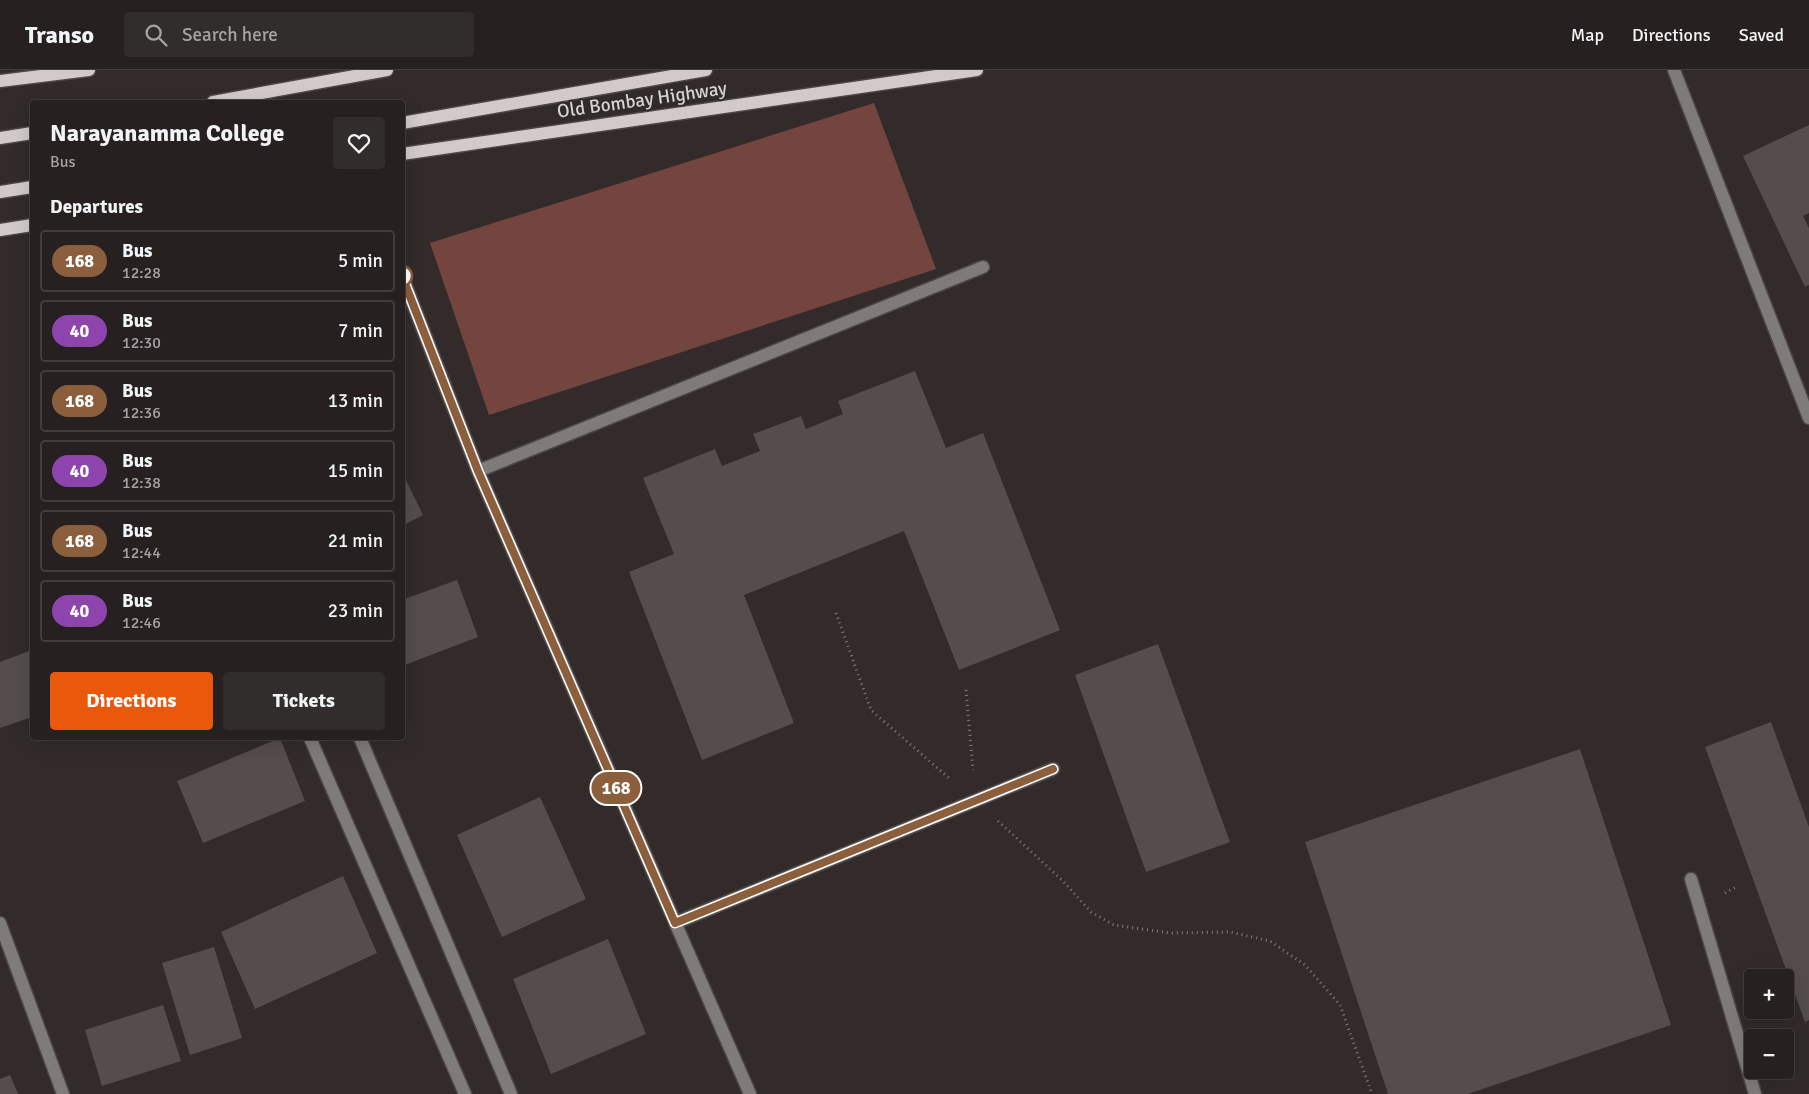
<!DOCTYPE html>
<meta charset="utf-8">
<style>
body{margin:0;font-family:Signika,sans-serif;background:#322d2d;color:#f1f3f6;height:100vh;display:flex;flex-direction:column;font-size:19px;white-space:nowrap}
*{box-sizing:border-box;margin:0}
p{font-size:16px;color:#a4a3a5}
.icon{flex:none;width:28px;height:28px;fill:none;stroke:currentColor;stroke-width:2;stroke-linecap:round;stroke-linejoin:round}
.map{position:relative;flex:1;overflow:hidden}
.panel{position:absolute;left:30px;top:30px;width:375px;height:640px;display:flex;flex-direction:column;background:#262020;border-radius:5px;box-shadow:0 5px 20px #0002,0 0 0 1px #423e3e}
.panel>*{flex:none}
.badge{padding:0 10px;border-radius:16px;font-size:18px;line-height:32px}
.fabs{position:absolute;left:1744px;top:899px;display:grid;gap:10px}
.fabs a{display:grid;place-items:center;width:50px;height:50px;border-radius:5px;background:#262020;box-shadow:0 5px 20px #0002,0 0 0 1px #423e3e;font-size:25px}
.map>.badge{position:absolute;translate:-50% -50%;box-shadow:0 0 0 2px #fff}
h2{padding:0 20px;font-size:19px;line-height:45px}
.round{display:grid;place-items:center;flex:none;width:52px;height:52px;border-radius:5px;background:#322d2d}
.overview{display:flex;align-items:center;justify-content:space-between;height:85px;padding:0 20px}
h1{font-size:24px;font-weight:700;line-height:38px}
.action{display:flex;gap:10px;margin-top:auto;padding:10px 20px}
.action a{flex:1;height:58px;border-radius:5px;background:#ea580c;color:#fff;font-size:20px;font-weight:700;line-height:58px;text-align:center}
.action a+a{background:#322d2d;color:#f1f3f6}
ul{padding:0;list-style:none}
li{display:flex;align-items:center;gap:15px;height:62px;margin:0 10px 8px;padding:0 10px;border:2px solid #423e3e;border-radius:5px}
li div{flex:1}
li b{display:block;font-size:19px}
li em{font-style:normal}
li .badge{min-width:55px;font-weight:700;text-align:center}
header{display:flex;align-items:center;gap:30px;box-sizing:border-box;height:70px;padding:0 25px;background:#262020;border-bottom:1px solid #423e3e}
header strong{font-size:24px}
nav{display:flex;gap:28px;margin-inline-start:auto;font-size:18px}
.search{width:350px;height:45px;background:#322d2d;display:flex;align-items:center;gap:12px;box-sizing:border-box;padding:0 18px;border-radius:5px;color:#a4a3a5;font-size:19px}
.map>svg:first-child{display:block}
</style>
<header>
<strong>Transo</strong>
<div class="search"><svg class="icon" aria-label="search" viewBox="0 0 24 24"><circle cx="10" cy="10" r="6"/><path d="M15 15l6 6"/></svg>Search here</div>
<nav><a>Map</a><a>Directions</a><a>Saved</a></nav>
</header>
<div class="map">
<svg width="1809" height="1024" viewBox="0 0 1809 1024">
<rect width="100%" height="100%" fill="#322b2a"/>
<path fill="#74443f" d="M874,33L936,199L489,345L430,173Z"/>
<path fill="#554d4c" d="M1809,55V143L1803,146L1809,158V215L1805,217L1743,86Z
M915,301L946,378L983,363L1060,560L959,600L904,461L744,525L794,653L702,690L629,502L674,484L643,408L715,379L722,396L760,381L753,364L801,346L806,359L843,344L838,331Z
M402,402L423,445L402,456Z
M457,510L478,567L402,596V530Z
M1158,574L1230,772L1146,802L1075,605Z
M32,580V647L0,658V592Z
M1771,652L1809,757V950L1805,952L1705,677Z
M280,668L305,731L203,773L177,711Z
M1580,679L1671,955L1468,1024H1388L1305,772Z
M540,727L586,829L502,867L457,765Z
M343,806L377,883L255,939L221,862Z
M608,869L646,964L551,1004L513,909Z
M214,877L242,968L190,985L162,893Z
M163,935L181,991L102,1016L85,960Z
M10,1005L18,1024H0V1009Z"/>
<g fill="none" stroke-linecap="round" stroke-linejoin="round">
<defs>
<path id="minor" d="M1674,0L1809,348
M402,206L478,401L750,1024
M478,401L983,197
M310,668L465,1024
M360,668L511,1024
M1691,809L1755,1024
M0,853L63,1024
M675,853L1053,699"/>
<path id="major" d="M0,11L89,0
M213,32L387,0
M402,53L706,0
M0,68L32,63
M402,84L977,0
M0,122L32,117
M0,160L32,155"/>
</defs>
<use href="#minor" stroke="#4c4645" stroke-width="15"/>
<use href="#major" stroke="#4c4645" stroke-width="15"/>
<path stroke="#827c7b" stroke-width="3" stroke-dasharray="1 4" stroke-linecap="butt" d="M836,543L871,640L950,709
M966,620L973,700
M998,751L1063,811L1091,842L1114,855L1170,863L1230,862L1270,871L1305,895L1340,935L1372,1024
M1725,823L1738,816"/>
<use href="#minor" stroke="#7f7b7b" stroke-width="12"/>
<use href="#major" stroke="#d2cac9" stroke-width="12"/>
</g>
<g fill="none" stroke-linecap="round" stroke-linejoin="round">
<defs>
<path id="line" d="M402,206L478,401L675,853L1053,699"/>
</defs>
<use href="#line" stroke="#fff" stroke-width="11"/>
<use href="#line" stroke="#8b5e3c" stroke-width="8"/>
</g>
<circle fill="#fff" stroke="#8b5e3c" stroke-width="2.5" cx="402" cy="206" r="10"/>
<g text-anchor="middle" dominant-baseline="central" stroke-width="4" stroke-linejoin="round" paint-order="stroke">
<g font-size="19" fill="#d7d3d2" stroke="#322b2a">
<text transform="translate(642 30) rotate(-8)">Old Bombay Highway</text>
</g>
</g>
</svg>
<div class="fabs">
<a>+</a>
<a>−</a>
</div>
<b class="badge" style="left:616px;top:718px;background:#8b5e3c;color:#fff">168</b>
<section class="panel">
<div class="overview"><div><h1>Narayanamma College</h1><p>Bus</p></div><a class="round"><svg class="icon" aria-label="heart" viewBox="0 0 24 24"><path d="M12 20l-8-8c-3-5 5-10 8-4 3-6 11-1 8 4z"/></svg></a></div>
<h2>Departures</h2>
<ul>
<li><span class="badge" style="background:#8b5e3c;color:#fff">168</span><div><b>Bus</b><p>12:28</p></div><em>5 min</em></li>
<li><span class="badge" style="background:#8e44ad;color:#fff">40</span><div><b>Bus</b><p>12:30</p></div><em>7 min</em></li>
<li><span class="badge" style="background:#8b5e3c;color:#fff">168</span><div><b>Bus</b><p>12:36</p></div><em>13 min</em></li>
<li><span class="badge" style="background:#8e44ad;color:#fff">40</span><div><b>Bus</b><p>12:38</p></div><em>15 min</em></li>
<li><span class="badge" style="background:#8b5e3c;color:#fff">168</span><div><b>Bus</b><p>12:44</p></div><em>21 min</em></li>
<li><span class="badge" style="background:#8e44ad;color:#fff">40</span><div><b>Bus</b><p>12:46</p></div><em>23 min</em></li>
</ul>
<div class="action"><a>Directions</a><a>Tickets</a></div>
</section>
</div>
